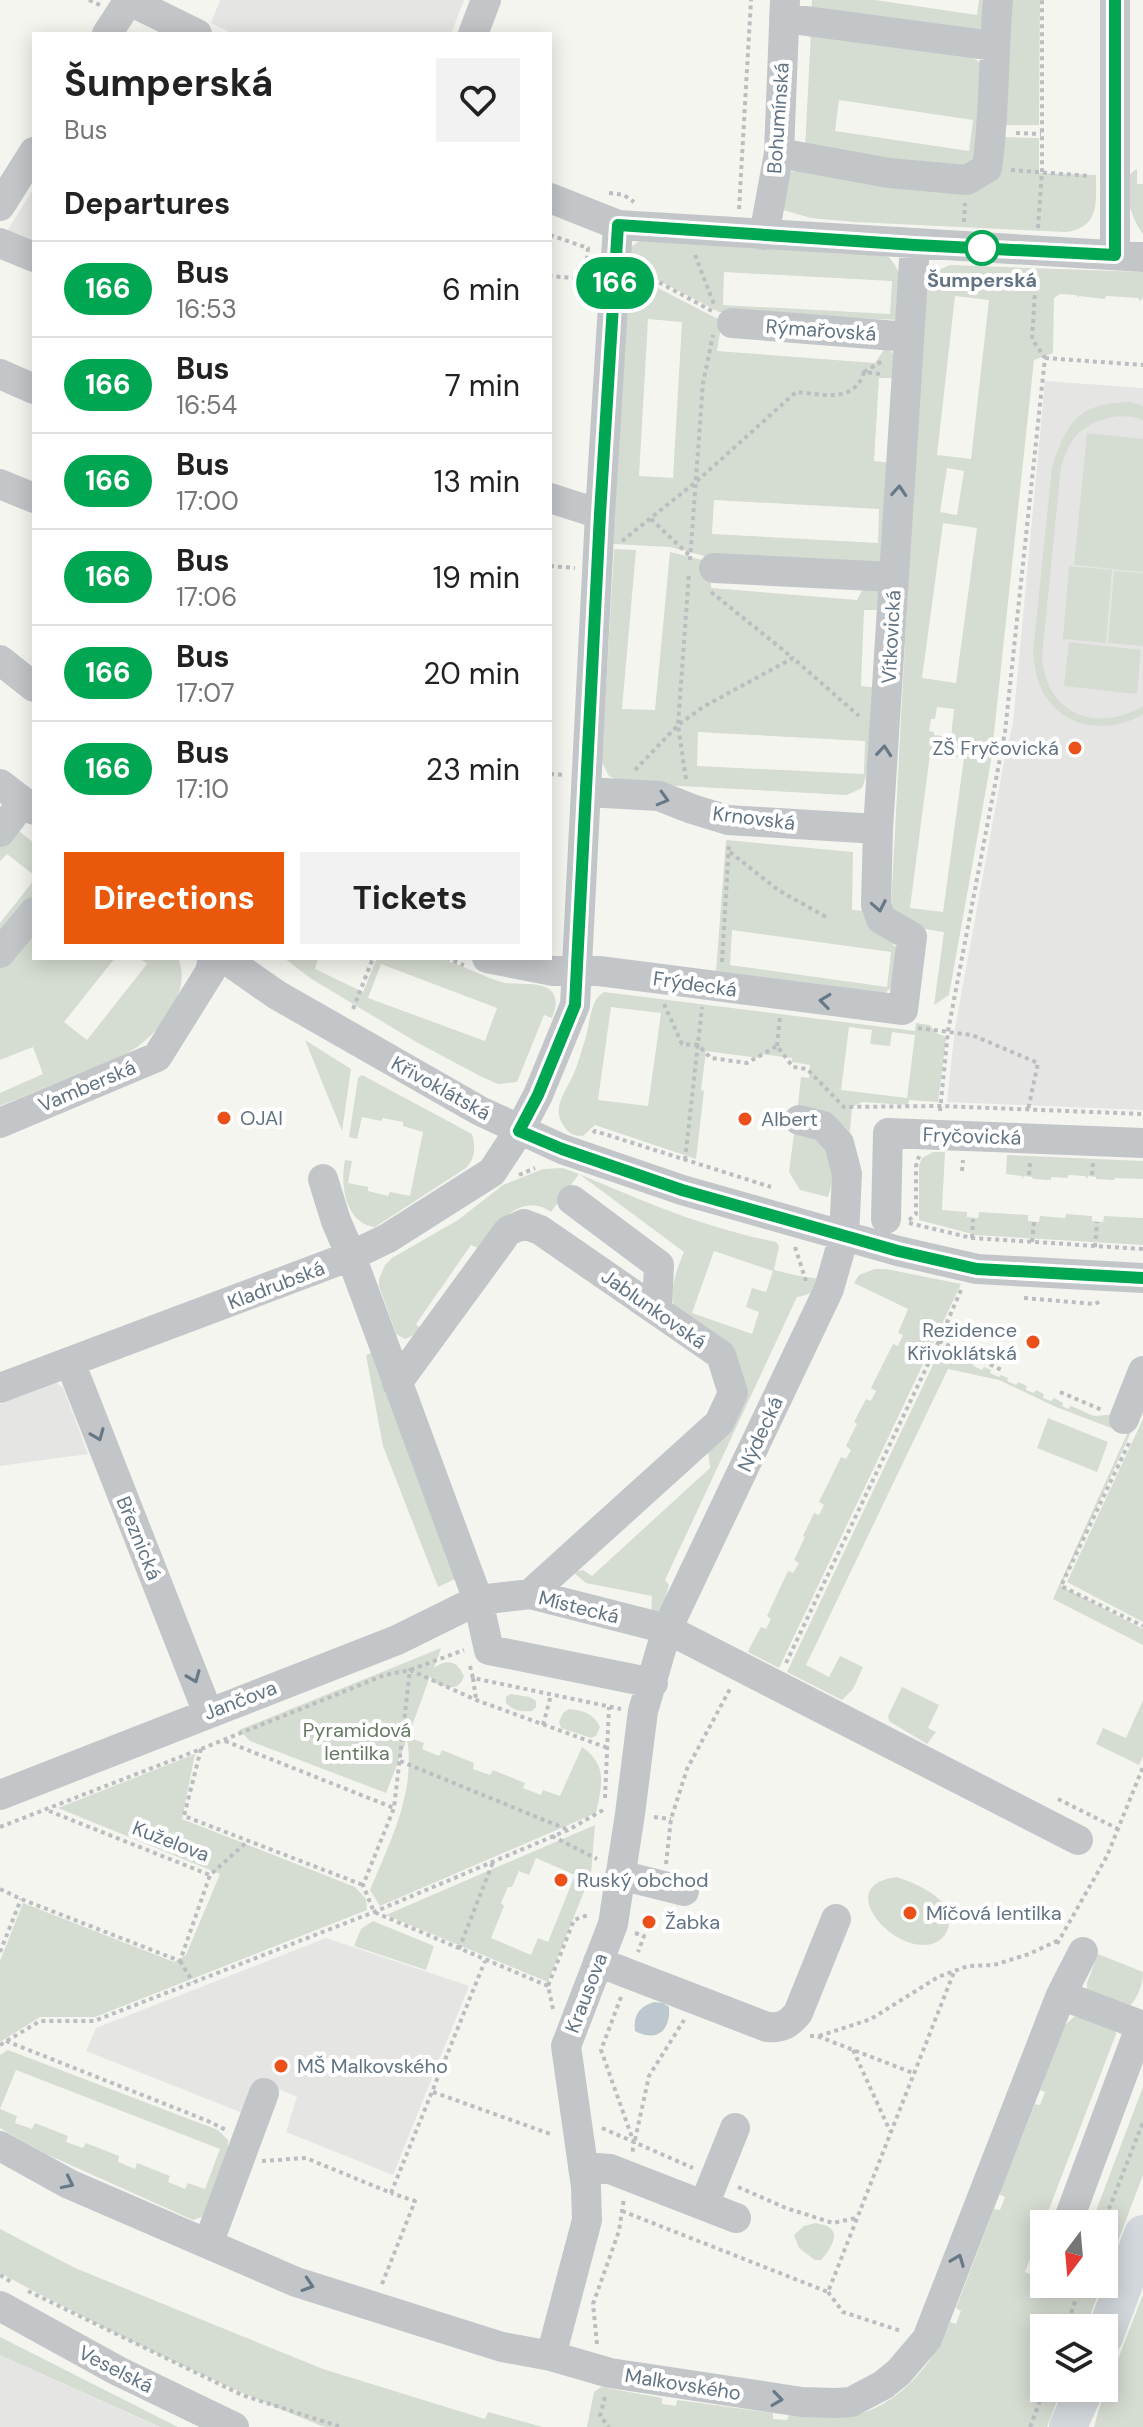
<!DOCTYPE html>
<meta charset="utf-8">
<style>
body{margin:0;font-family:"DM Sans",sans-serif;background:#f2f2f2;color:#222;height:100vh;display:flex;flex-direction:column;font-size:30px;white-space:nowrap}
*{box-sizing:border-box;margin:0}
p{font-size:26px;color:#767676}
.icon{flex:none;width:44px;height:44px;fill:none;stroke:currentColor;stroke-width:2;stroke-linecap:round;stroke-linejoin:round}
.map{position:relative;flex:1;overflow:hidden}
.sheet{position:absolute;left:32px;top:32px;width:520px;height:928px;display:flex;flex-direction:column;background:#fff;border-radius:0px;box-shadow:0 4px 20px #0003}
.sheet>*{flex:none}
.badge{padding:0 16px;border-radius:26px;font-size:28px;line-height:52px}
.needle{width:52px;rotate:196deg}
.buttons{position:absolute;left:1030px;top:2210px;display:grid;gap:16px}
.buttons a{display:grid;place-items:center;width:88px;height:88px;border-radius:0px;background:#fff;box-shadow:0 4px 20px #0003;font-size:40px}
.map>.badge{position:absolute;translate:-50% -50%;box-shadow:0 0 0 4px #fff}
h2{padding:0 32px;font-size:30px;line-height:72px}
.round{display:grid;place-items:center;flex:none;width:84px;height:84px;border-radius:0px;background:#f2f2f2}
.head{display:flex;align-items:center;justify-content:space-between;height:136px;padding:0 32px}
h1{font-size:38px;font-weight:700;line-height:60px}
.button{display:flex;gap:16px;margin-top:auto;padding:16px 32px}
.button a{flex:1;height:92px;border-radius:0px;background:#ea580c;color:#fff;font-size:32px;font-weight:700;line-height:92px;text-align:center}
.button a+a{background:#f2f2f2;color:#222}
ul{padding:0;list-style:none}
li{display:flex;align-items:center;gap:24px;height:96px;padding:0 32px;border-top:2px solid #e0e0e0}
li div{flex:1}
li b{display:block;font-size:30px}
li em{font-style:normal}
li .badge{min-width:88px;font-weight:700;text-align:center}
.map>svg:first-child{display:block}
</style>
<div class="map">
<svg width="1143" height="2427" viewBox="0 0 1143 2427">
<rect width="100%" height="100%" fill="#f5f5f0"/>
<path fill="#e5e6e4" d="M220,0H464L451,34H233L211,23Z
M34,188V268L0,242Z
M1045,381L1143,388V1110L947,1102L955,1028L1004,761L1013,723Z
M56,1383L63,1387L88,1454L0,1466V1404Z
M326,1938L469,1986L393,2175L286,2132L297,2097L262,2082L250,2116L86,2051L96,2028Z
M0,2355L139,2418L159,2427H0Z"/>
<path fill="#d5dcd1" fill-rule="evenodd" d="M812,0H875L977,15L979,0H994L987,35L811,14Z
M1006,0H1040L1039,125H1000Z
M811,31L972,57L982,64L976,171L805,150ZM839,100L973,120L969,151L835,131Z
M1000,137L1039,138V173L1096,175C1096,203 1100,227 1066,232L855,222L811,218L783,210L787,173L802,169L963,189Z
M1137,169V184H1143V234C1132,220 1116,178 1137,169Z
M643,238L888,256C907,277 901,294 900,320L719,312L625,263L631,247ZM724,272L892,281L890,314L723,305Z
M950,265L1143,272V298L1140,301L1138,298L1106,296L1105,299L1079,296V298L1076,295L1060,294L1054,298L1053,353L1034,360L991,761L949,995L934,1005L944,932C923,929 901,926 891,906L924,287L932,273ZM955,296L989,300L971,459L937,455ZM947,468L964,471L957,515L940,512ZM943,523L977,528L956,683L922,678ZM937,707L954,709L951,737L934,735V732L929,731L931,719H935ZM930,754L964,758L943,912L910,908Z
M627,272L720,320L721,327L717,351L875,363L885,348C899,353 897,366 897,378H879L874,461L892,463L883,562L712,558L670,547L613,544ZM648,319L682,322L673,478L639,476ZM714,500L879,509L878,543L712,534Z
M1131,402L1143,406V420C1121,411 1091,419 1075,437C1068,446 1064,457 1061,467L1042,657C1046,714 1096,734 1143,706V714C1110,734 1066,730 1044,694C1036,681 1035,666 1033,652L1052,467C1068,420 1079,403 1131,402Z
M1087,433L1143,439V572L1074,565Z
M614,549L636,550L622,709L655,710L670,552L711,562V588L857,600L866,583L877,588L883,610H864L861,686L879,688L867,774L862,788L847,795L625,783L609,776L602,762ZM698,732L865,741L864,774L697,766Z
M1069,566L1112,570L1106,643L1063,639Z
M1114,571L1143,573V646L1108,643Z
M1069,642L1141,650L1137,694L1064,686Z
M0,816L34,843V875L7,854L0,861Z
M726,840L853,852L852,910L866,911L894,941L893,945L898,948L893,986L885,993L716,971ZM732,930L891,952L887,987L730,965Z
M34,880V958H115L64,1022L87,1040L147,964L140,958H178C192,991 163,1028 137,1047C120,1059 100,1066 81,1073C54,1084 27,1095 0,1106V1093L43,1074L33,1047L0,1060V923Z
M284,958H318L315,969L363,992L377,958C396,958 421,954 440,959C462,964 482,977 505,983C518,985 545,981 553,993C558,1001 555,1011 552,1018L544,1015L517,1082L498,1084L480,1076L418,1043L310,978ZM381,964L497,1008L485,1041L368,998Z
M604,992L915,1031L916,1023L930,1025L936,1033L944,1036L946,1039L938,1102L909,1100L908,1105L862,1102L852,1107L850,1132C834,1116 820,1109 798,1105L801,1077L809,1078L810,1065L792,1062V1058L760,1054L759,1058L706,1051L701,1090L704,1091L696,1159L595,1125L583,1136C573,1136 568,1133 563,1125C551,1107 567,1090 574,1073C578,1063 581,1053 584,1043C590,1027 589,1000 604,992ZM611,1007L661,1013L648,1106L598,1100ZM849,1027L872,1030L870,1044L890,1046L892,1032L915,1035L907,1098L841,1090Z
M305,1040L351,1069L342,1131Z
M362,1075L472,1134C476,1148 475,1158 466,1168L375,1227C345,1223 340,1185 345,1160L352,1161L348,1183L368,1187V1191L388,1196L390,1192L410,1196L423,1132L403,1126V1122L383,1118L381,1121L362,1117L357,1139L349,1137L358,1078Z
M794,1134L819,1138C833,1159 836,1172 828,1197L800,1190L789,1172Z
M933,1152H945L942,1210L967,1212V1217L978,1218L979,1212L1028,1215V1221L1039,1222L1040,1216L1065,1218L1066,1214L1092,1216V1221L1103,1222L1104,1216L1143,1218V1245L976,1235L919,1220V1166L922,1158Z
M1007,1155L1143,1161V1179L1115,1178L1114,1180L1096,1179V1177L1088,1176L1087,1179L1085,1176L1069,1175L1067,1178L1051,1177V1180L1033,1179L1032,1177L1024,1176L1022,1179V1176L1006,1174Z
M563,1168L579,1174C645,1202 705,1228 776,1242L779,1246L774,1270L799,1276L821,1279C814,1291 811,1295 797,1297L665,1580L669,1585L664,1603L672,1606L651,1616L652,1596L586,1583L573,1572L583,1570L592,1576L710,1468L708,1450L738,1393L674,1308C669,1289 677,1269 684,1252L579,1174L551,1212C520,1190 495,1227 478,1248L471,1245L416,1324L423,1331L405,1339L396,1334L379,1286V1279L385,1265L392,1258L458,1220L503,1185L543,1169ZM714,1251L773,1271L766,1292L752,1288L746,1307L759,1312L752,1334L692,1313Z
M875,1269H886L961,1284L779,1668L748,1652L749,1649L761,1627L766,1629L771,1619L767,1616L788,1571L793,1573L799,1563L794,1560L805,1537L803,1536L814,1513L819,1515L824,1505L819,1502L841,1457L846,1459L851,1450L846,1446L857,1424L854,1422L866,1399L871,1401L876,1391L871,1388L893,1344L898,1346L903,1335L898,1333L908,1309L854,1283L859,1275Z
M941,1348L974,1362L973,1366L982,1370L984,1367L991,1370L990,1373L999,1377L1001,1375L1008,1378L1007,1381L1016,1385L1018,1382L1027,1386L1026,1390L1034,1393L1036,1390L1044,1394L1043,1398L1051,1401L1054,1398L1063,1403L1062,1406L1068,1409L1071,1406L1094,1416L1135,1413L1137,1419L1061,1586L1143,1629V1645L1053,1599L1127,1434L1056,1407L999,1380L948,1369L806,1665L829,1677L840,1656L863,1667L853,1689L842,1700L787,1672Z
M371,1353L455,1579L438,1587L383,1446L366,1355Z
M1048,1418L1108,1442L1097,1472L1037,1448Z
M1143,1419V1622L1067,1582Z
M441,1648L434,1668C446,1659 457,1660 464,1676C459,1692 446,1688 433,1682L430,1676L408,1737L424,1743L422,1749L439,1756L442,1750L474,1763L473,1769L490,1775L493,1770L525,1783L523,1788L541,1795L543,1790L560,1796L582,1747C608,1765 602,1784 596,1813L380,1906L370,1890C390,1842 416,1792 407,1739L386,1793L250,1741L239,1730Z
M902,1687L939,1705L928,1728L936,1732L927,1744L889,1721L888,1716Z
M510,1694L530,1697L536,1701V1707L532,1711C522,1712 513,1711 506,1703V1697Z
M1143,1700V1756L1139,1765L1096,1744L1103,1728L1126,1738Z
M569,1709C583,1710 594,1714 600,1727L596,1736L591,1738L561,1728L559,1722L563,1713Z
M195,1754L182,1819L355,1887L366,1899L367,1910L95,2017H40L0,2042V1961L23,1903L174,1962L186,1955L220,1874L58,1808Z
M595,1825L591,1874L548,1982L386,1915ZM536,1858L575,1875L548,1942L538,1938L531,1955L491,1938L504,1906L501,1903L508,1887H512L519,1871L529,1875Z
M897,1877C913,1883 929,1889 941,1901C957,1919 948,1945 924,1945C885,1945 836,1884 897,1877Z
M373,1921L434,1946L426,1970L354,1946L361,1929Z
M1098,1954L1143,1972C1143,1985 1138,1997 1129,2007L1087,1991V1983Z
M1075,2016L1115,2028L1116,2034L1025,2272L1044,2280V2284H1055L1066,2288L1068,2284H1102L1085,2328H1044V2388H1062L1047,2427H587L594,2392L601,2387L662,2398V2404L676,2406L677,2400L773,2413V2419L787,2420L789,2415C808,2415 831,2419 850,2416C897,2408 934,2364 950,2322L956,2324L961,2311L956,2308L994,2209L1000,2210L1005,2197L999,2194L1035,2104L1040,2105L1045,2092L1040,2090L1065,2025Z
M8,2050L218,2130L228,2140V2159L202,2217L193,2220L44,2153L0,2128V2055ZM16,2070L220,2149L205,2189L188,2183L185,2189L168,2182L170,2176L137,2163L135,2169L118,2162L119,2156L86,2143L83,2148L66,2142L68,2136L35,2123L32,2129L15,2123L17,2116L0,2109Z
M1143,2087V2175L1104,2278V2224H1091Z
M816,2223C820,2225 826,2224 830,2228C841,2236 827,2253 821,2260H815L799,2248L794,2235L804,2226Z
M0,2229L75,2268L323,2369L485,2419L488,2412L543,2427H326L319,2425C209,2381 104,2329 0,2273Z
M1143,2294V2427H1094L1099,2409Z
M0,2337L178,2427H160L0,2355Z"/>
<path fill="#bcc8cd" d="M654,2002L663,2003L669,2007C671,2030 657,2043 635,2031C633,2015 639,2007 654,2002Z"/>
<g fill="none" stroke-linecap="round" stroke-linejoin="round">
<path stroke="#bbbec0" stroke-width="4" stroke-dasharray="4 4" stroke-linecap="butt" d="M89,0L100,5
M1016,133L1041,134
M1011,170L1090,176
M609,193L624,195L634,202
M739,209L751,0
M964,222L965,203
M1038,228L1042,171V0
M550,235L588,248L585,279L550,276
M695,255L715,307
M638,271L712,311
M1045,358L1143,365
M864,372L884,360
M651,519L691,557
M622,541L697,481L796,392C823,394 854,404 864,372L881,374
M690,560L703,383L713,335
M550,566L575,568
M711,592L793,658
M635,770L678,725L703,707L793,658L859,716
M550,774L564,775
M686,779L678,725L689,573
M730,852L778,890L828,918
M446,958L464,965
M722,962L729,843
M664,1004L682,1044L698,1045L711,1058L747,1063L777,1046L793,1067L807,1069L844,1107L940,1106L1143,1114
M353,1009L373,958
M918,1028L972,1035L1038,1063L1028,1110
M777,1046L780,1017
M940,1111L948,1031L1005,732L1045,358L1032,339L1036,275
M593,1133L595,1131L771,1187
M685,1160L702,1007
M962,1171L963,1160
M519,1175L535,1168
M1029,1175L1030,1163
M1092,1175L1093,1163
M909,1220L916,1214V1166L919,1156
M909,1223L972,1238L1143,1249
M972,1238L973,1219
M1032,1242L1034,1222
M795,1247L806,1281
M1095,1247L1097,1222
M1024,1298L1095,1304L1102,1300
M939,1341L1004,1371
M1060,1392L1102,1410
M1129,1443L1061,1586L1143,1626
M786,1663L939,1341L961,1290
M470,1666L473,1678L621,1709
M473,1678L476,1699
M543,1725L551,1695
M225,1741L394,1808
M201,1749L184,1816L363,1885
M400,1761L566,1829
M605,1798L609,1707
M1058,1799L1118,1829
M49,1811L210,1875
M654,1817L671,1819
M0,1827L201,1749L385,1675L410,1670L464,1650
M552,1836L597,1859
M666,1864L671,1819L687,1769L731,1687
M0,1889L21,1899L180,1961L210,1875L249,1840
M635,1933L644,1936L638,1952
M1057,1944L1107,1856L1143,1767
M459,1949L493,1862
M0,1952L21,1899
M180,1961L193,1982
M548,1986L374,1912L363,1885L394,1808L410,1670L476,1700L608,1748
M621,1997L601,2050L634,2143L632,2154
M553,2009L548,1986L574,1920L588,1915
M810,2036H817L913,2073
M819,2036L871,2019L938,1977L968,1966L994,1965L1029,1954L1059,1940
M6,2041L208,2121L226,2130
M0,2045L40,2021H94L374,1912L568,1830L605,1809
M853,2050L890,2131
M433,2092L553,2135
M602,2128L693,2168
M635,2140L649,2076L684,2020
M262,2161L306,2158L391,2193L485,1961
M738,2187L786,2208L833,2223L856,2218
M622,2211L828,2292L954,1972
M1103,2224L1143,2122
M0,2275L13,2283
M382,2284L415,2201L391,2193
M28,2291L242,2395L341,2427
M828,2292L843,2312L901,2331
M1066,2328L1081,2284
M597,2344L593,2304L619,2231L624,2198
M605,2397L600,2416L609,2427
M1030,2427L1045,2388"/>
<path stroke="#c2c6c9" stroke-width="30" d="M128,0L197,34
M1115,0V255
M784,18L994,46
M107,34L129,0
M473,34L486,0
M779,153L889,173L967,180L987,168C995,113 993,56 998,0
M550,198L618,225L1143,257
M0,206L34,152
M764,235L779,153L785,0
M0,243L34,257
M732,323L909,337
M0,374L34,389
M0,484L34,498
M550,498L600,514
M714,568L894,577
M0,660L34,687
M0,784L34,810
M586,792L659,796L692,809L728,820L878,829
M0,832L23,802
M0,953L34,912
M224,958L277,995L480,1111L562,1149L682,1190L898,1251L977,1269L1143,1278
M487,958L553,971H599L903,1010L912,937L881,919L876,905L878,829L915,245
M0,1123L157,1057L210,972L213,958
M323,1179L336,1221L351,1256L478,1600L530,1594L667,1629L1078,1840
M572,1200L659,1265L657,1309
M886,1219L888,1133L1143,1143
M70,1362L208,1713
M397,1383L508,1231L524,1224L540,1230L721,1355L733,1393L719,1423L530,1594
M0,1388L351,1256L388,1238L492,1172L519,1131L538,1095L575,1005L600,514L618,225
M1124,1419L1143,1371
M0,1795L397,1640L478,1600L489,1650L653,1683
M620,1875L684,1891
M598,1962L767,2027C782,2028 788,2025 798,2013L836,1919
M1061,1995L1083,1952
M0,2146L69,2184L296,2282L502,2347L551,2356L610,2373L802,2402L836,2403L851,2402L883,2385L899,2372L927,2339L1061,1995L1143,2026
M583,2167L610,2169L736,2218
M704,2205L735,2128
M1067,2224L1141,2025
M208,2244L264,2093
M0,2306L118,2371L234,2427
M551,2356L587,2220L586,2187L566,2046L613,1924L630,1814L643,1711L667,1629L829,1289L844,1236L847,1174L839,1143L823,1126L799,1120"/>
<path stroke="#d3d8dc" stroke-width="38" d="M1104,2337L1143,2234
M1068,2427L1085,2388"/>
</g>
<defs><path id="oneway-chevron" d="M-2-3.5L2.5 0L-2 3.5" fill="none" stroke-width="1.6" stroke-linecap="round" stroke-linejoin="round" transform="scale(2)"/></defs>
<g stroke="#677886">
<use href="#oneway-chevron" transform="translate(899 491) rotate(-86)"/>
<use href="#oneway-chevron" transform="translate(884 751) rotate(-85)"/>
<use href="#oneway-chevron" transform="translate(663 799) rotate(16)"/>
<use href="#oneway-chevron" transform="translate(879 906) rotate(79)"/>
<use href="#oneway-chevron" transform="translate(825 1001) rotate(-173)"/>
<use href="#oneway-chevron" transform="translate(98 1435) rotate(68)"/>
<use href="#oneway-chevron" transform="translate(194 1677) rotate(68)"/>
<use href="#oneway-chevron" transform="translate(68 2183) rotate(26)"/>
<use href="#oneway-chevron" transform="translate(958 2260) rotate(-69)"/>
<use href="#oneway-chevron" transform="translate(308 2285) rotate(18)"/>
<use href="#oneway-chevron" transform="translate(777 2399) rotate(8)"/>
</g>
<g fill="none" stroke-linecap="round" stroke-linejoin="round">
<defs>
<path id="line" d="M1115,0V255L915,245L618,225L600,514L575,1005L538,1095L519,1131L562,1149L682,1190L898,1251L977,1269L1143,1278"/>
</defs>
<use href="#line" stroke="#fff" stroke-width="18"/>
<use href="#line" stroke="#00a651" stroke-width="12"/>
</g>
<circle fill="#fff" stroke="#00a651" stroke-width="4" cx="982" cy="248" r="16"/>
<g fill="#eb4f1a" stroke="#fff" stroke-width="3">
<circle cx="1075" cy="748" r="8"/>
<circle cx="224" cy="1118" r="8"/>
<circle cx="745" cy="1119" r="8"/>
<circle cx="1033" cy="1342" r="8"/>
<circle cx="561" cy="1880" r="8"/>
<circle cx="910" cy="1913" r="8"/>
<circle cx="649" cy="1922" r="8"/>
<circle cx="281" cy="2066" r="8"/>
</g>
<g text-anchor="middle" dominant-baseline="central" stroke-width="8" stroke-linejoin="round" paint-order="stroke">
<g font-size="20" fill="#627483" stroke="#fff">
<text transform="translate(778 118) rotate(-86)">Bohumínská</text>
<text transform="translate(821 330) rotate(4)">Rýmařovská</text>
<text transform="translate(891 637) rotate(-87)">Vítkovická</text>
<text transform="translate(754 818) rotate(7)">Krnovská</text>
<text transform="translate(695 984) rotate(8)">Frýdecká</text>
<text transform="translate(87 1086) rotate(-23)">Vamberská</text>
<text transform="translate(441 1088) rotate(29)">Křivoklátská</text>
<text transform="translate(972 1136) rotate(2)">Fryčovická</text>
<text transform="translate(276 1285) rotate(-21)">Kladrubská</text>
<text transform="translate(654 1309) rotate(35)">Jablunkovská</text>
<text transform="translate(760 1434) rotate(-65)">Nýdecká</text>
<text transform="translate(139 1538) rotate(68)">Březnická</text>
<text transform="translate(579 1607) rotate(14)">Místecká</text>
<text transform="translate(240 1700) rotate(-21)">Jančova</text>
<text transform="translate(171 1841) rotate(21)">Kuželova</text>
<text transform="translate(586 1993) rotate(-69)">Krausova</text>
<text transform="translate(116 2369) rotate(27)">Veselská</text>
<text transform="translate(683 2384) rotate(9)">Malkovského</text>
</g>
<g font-size="20" font-weight="bold" fill="#627483" stroke="#fff">
<text x="982" y="280">Šumperská</text>
</g>
<g font-size="20" fill="#627483" stroke="#fff" text-anchor="start">
<text x="1059" y="748" text-anchor="end">ZŠ Fryčovická</text>
<text x="240" y="1118">OJAI</text>
<text x="761" y="1119">Albert</text>
<text x="1017" y="1330" text-anchor="end">Rezidence<tspan x="1017" dy="23">Křivoklátská</tspan></text>
<text x="577" y="1880">Ruský obchod</text>
<text x="926" y="1913">Míčová lentilka</text>
<text x="665" y="1922">Žabka</text>
<text x="297" y="2066">MŠ Malkovského</text>
</g>
<g font-size="20" fill="#667a61" stroke="#fff">
<text x="357" y="1730">Pyramidová<tspan x="357" dy="23">lentilka</tspan></text>
</g>
</g>
</svg>
<div class="buttons">
<a><svg class="needle" viewBox="-14 -14 28 28"><path d="M0-13l5 13h-10z" fill="#e53935"/><path d="M0 13l5-13h-10z" fill="#767676"/></svg></a>
<a><svg class="icon" aria-label="layers" viewBox="0 0 24 24"><path d="M12 4l9 5-9 5-9-5zM3 14l9 5 9-5"/></svg></a>
</div>
<b class="badge" style="left:615px;top:283px;background:#00a651;color:#fff">166</b>
<section class="sheet">
<div class="head"><div><h1>Šumperská</h1><p>Bus</p></div><a class="round"><svg class="icon" aria-label="heart" viewBox="0 0 24 24"><path d="M12 20l-8-8c-3-5 5-10 8-4 3-6 11-1 8 4z"/></svg></a></div>
<h2>Departures</h2>
<ul>
<li><span class="badge" style="background:#00a651;color:#fff">166</span><div><b>Bus</b><p>16:53</p></div><em>6 min</em></li>
<li><span class="badge" style="background:#00a651;color:#fff">166</span><div><b>Bus</b><p>16:54</p></div><em>7 min</em></li>
<li><span class="badge" style="background:#00a651;color:#fff">166</span><div><b>Bus</b><p>17:00</p></div><em>13 min</em></li>
<li><span class="badge" style="background:#00a651;color:#fff">166</span><div><b>Bus</b><p>17:06</p></div><em>19 min</em></li>
<li><span class="badge" style="background:#00a651;color:#fff">166</span><div><b>Bus</b><p>17:07</p></div><em>20 min</em></li>
<li><span class="badge" style="background:#00a651;color:#fff">166</span><div><b>Bus</b><p>17:10</p></div><em>23 min</em></li>
</ul>
<div class="button"><a>Directions</a><a>Tickets</a></div>
</section>
</div>
